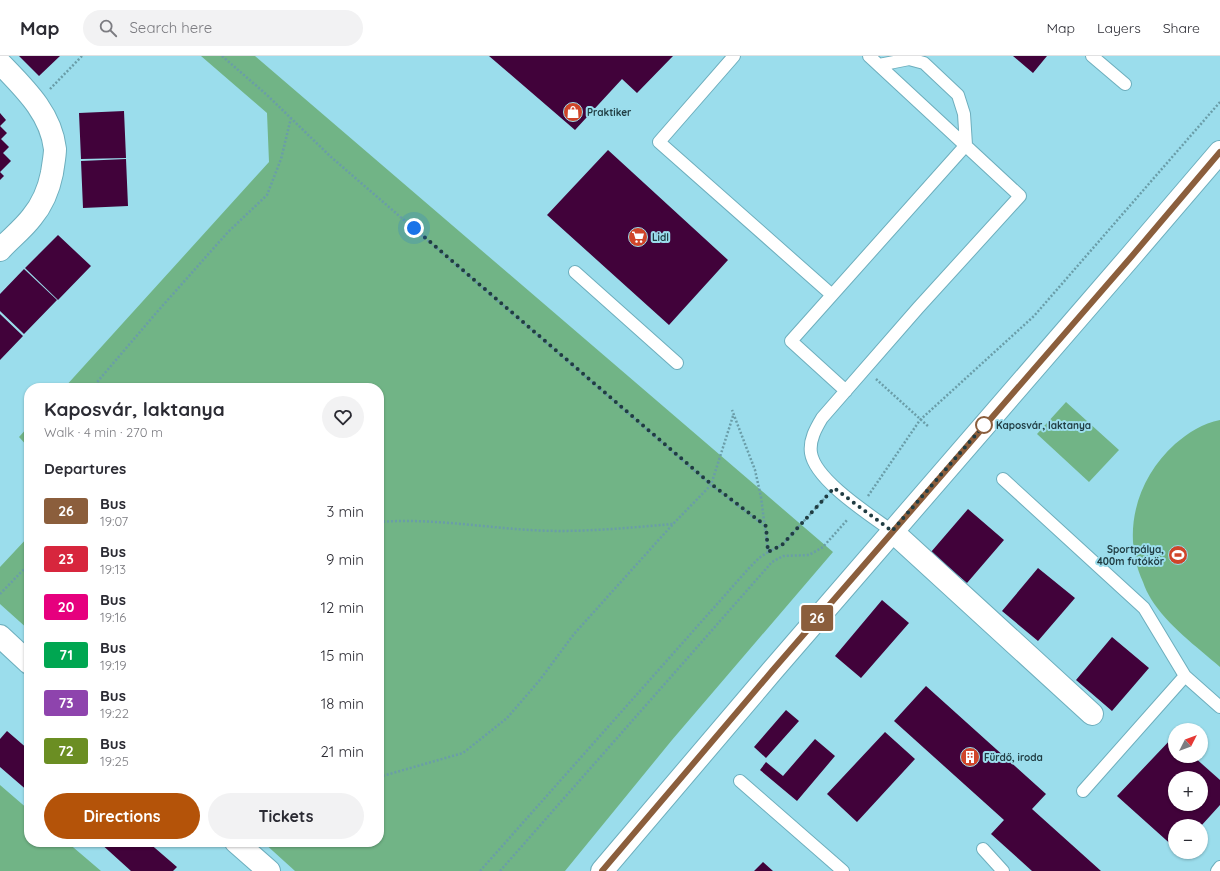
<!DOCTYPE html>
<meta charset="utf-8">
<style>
body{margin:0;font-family:Quicksand,sans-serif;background:#f2f2f3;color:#2b2b33;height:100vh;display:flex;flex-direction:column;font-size:15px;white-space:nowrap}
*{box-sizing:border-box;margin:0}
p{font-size:13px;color:#7c7c81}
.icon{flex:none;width:22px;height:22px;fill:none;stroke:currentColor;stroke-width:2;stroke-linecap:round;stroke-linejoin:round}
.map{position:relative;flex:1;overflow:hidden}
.details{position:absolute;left:24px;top:327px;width:360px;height:464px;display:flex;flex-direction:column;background:#fff;border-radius:16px;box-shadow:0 1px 3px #0004}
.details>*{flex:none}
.badge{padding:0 8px;border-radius:3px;font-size:14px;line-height:26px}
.needle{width:26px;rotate:48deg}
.fabs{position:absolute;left:1168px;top:667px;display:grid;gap:8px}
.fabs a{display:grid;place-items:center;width:40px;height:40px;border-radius:50%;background:#fff;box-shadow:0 1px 3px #0004;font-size:20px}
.you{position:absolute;width:20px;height:20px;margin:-10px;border:3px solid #fff;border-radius:50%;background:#1a73e8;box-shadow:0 0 0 6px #1a73e833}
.map>.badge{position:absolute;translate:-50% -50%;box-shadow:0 0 0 2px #fff}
h2{padding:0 20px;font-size:15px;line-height:36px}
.round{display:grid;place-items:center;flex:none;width:42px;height:42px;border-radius:21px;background:#f2f2f3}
.summary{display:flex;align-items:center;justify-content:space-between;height:68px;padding:0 20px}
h1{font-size:19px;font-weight:800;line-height:30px}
.action{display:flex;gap:8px;margin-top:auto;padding:8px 20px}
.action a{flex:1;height:46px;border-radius:24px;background:#b45309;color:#fff;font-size:16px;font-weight:800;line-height:46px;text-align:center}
.action a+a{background:#f2f2f3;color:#2b2b33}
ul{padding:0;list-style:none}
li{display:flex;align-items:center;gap:12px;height:48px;padding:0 20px}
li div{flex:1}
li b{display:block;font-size:15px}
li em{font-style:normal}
li .badge{min-width:44px;font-weight:700;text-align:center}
header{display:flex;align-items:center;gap:24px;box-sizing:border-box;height:56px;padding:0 20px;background:#fff;border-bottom:1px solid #e1e1e2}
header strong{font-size:19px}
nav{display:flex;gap:22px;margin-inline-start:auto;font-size:14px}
.search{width:280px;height:36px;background:#f2f2f3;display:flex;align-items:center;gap:10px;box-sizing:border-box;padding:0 14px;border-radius:22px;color:#7c7c81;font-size:15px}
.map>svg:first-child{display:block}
</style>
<header>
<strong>Map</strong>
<div class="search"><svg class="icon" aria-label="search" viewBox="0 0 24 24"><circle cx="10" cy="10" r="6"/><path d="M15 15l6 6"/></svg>Search here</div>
<nav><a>Map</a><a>Layers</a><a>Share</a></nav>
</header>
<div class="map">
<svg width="1220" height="815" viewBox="0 0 1220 815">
<rect width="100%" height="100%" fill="#9bddec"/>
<path fill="#71b486" d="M201,0H255L833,496L672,684L565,815H295L263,786H379V332H64L269,106L267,57Z
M1066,346L1119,394L1089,426L1037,378Z
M1220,364V611C1196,590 1168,570 1151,543C1148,538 1145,532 1143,526C1121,478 1136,423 1175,388C1188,377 1203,367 1220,364Z
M29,370V392L19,381Z
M29,480V574L0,548V511Z
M0,729L29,754V786H67L101,815H0Z"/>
<path fill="#41023a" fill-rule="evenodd" d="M19,0H60L39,20Z
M489,0H673L637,37L622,23L575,74Z
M1013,0H1047L1033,17Z
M124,55L126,102L81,103L79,57Z
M0,57L6,64L0,70L7,77L1,83L9,91L3,97L11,105L0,116L4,120L0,124Z
M608,94L728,204L669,269L547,159Z
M126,103L128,150L83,152L81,105Z
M58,179L91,210L58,244L25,212Z
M24,213L57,244L24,278L0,255V238Z
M0,258L23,280L0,304Z
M968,453L1004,484L967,527L931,496Z
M1038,512L1075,542L1038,585L1002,555Z
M882,544L909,567L861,622L835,600Z
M1112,581L1149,612L1112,655L1076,624Z
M926,630L1046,738L1032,753L1101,815H1032L991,778L1004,764L894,665Z
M786,654L799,665L766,702L754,691Z
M7,675L29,694V736L0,711V683Z
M885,676L915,703L857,766L827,738Z
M1173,681L1175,684V700H1193L1220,724V749L1201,770H1175V792L1117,740ZM1175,722H1201V748H1175Z
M815,683L835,700L797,745L760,714L766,706L783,720Z
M99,786H148L177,811L173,815H131Z
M763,806L773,815H754Z"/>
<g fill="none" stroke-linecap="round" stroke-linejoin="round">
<defs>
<path id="service" d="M734,0L659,86L832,239
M869,0L1020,140L918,252L822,362C816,372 809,384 811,397C815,424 870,459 892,475
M1092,0L1125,28
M575,216L677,307
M846,335L791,285L966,89L964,58L958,39L924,7L909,3L879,9
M1003,423L1144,552L1185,620L1220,651
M740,725L843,815
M1083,735L1185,620
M983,793L1003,815
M1217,815L1220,811"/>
<path id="minor" d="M0,7C24,32 51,57 55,93C55,100 53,109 52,117C49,132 42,149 32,161C23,173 10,183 0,194
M892,475L1092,658
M0,580L29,607
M236,786L269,815"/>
<path id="primary" d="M602,815L772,615L1131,200L1220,96"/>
</defs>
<use href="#service" stroke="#6daebd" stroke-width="14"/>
<use href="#minor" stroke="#6daebd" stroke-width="24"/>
<use href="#primary" stroke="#6daebd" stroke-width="24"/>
<path stroke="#6a9da8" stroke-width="2.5" stroke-dasharray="2 2" stroke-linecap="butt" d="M222,0L267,39L331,101L711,429L766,471
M50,33L82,0
M876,323L929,371
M92,332L157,256L228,176L267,139L281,103L291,62
M868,440L920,364L1034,260L1220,46
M379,466C430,462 480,471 530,474C578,477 626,472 673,468
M768,496L782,489L824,443
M0,538L29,508
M379,721L463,697L507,662L539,625L574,578L673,468L711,429L733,360
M480,815L750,511L759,502L768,496L761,441L755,414L732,354
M500,815L772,506L783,500L809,499L823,491L848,463"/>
<use href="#service" stroke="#fff" stroke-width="12"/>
<use href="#minor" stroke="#fff" stroke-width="22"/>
<use href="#primary" stroke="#fff" stroke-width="22"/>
</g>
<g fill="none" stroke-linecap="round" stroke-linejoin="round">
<defs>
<path id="line" d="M602,815L772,615L1132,200L1220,96"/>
</defs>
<use href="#line" stroke="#fff" stroke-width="9"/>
<use href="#line" stroke="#8b5e3c" stroke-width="6"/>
<path stroke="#203c42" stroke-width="4" stroke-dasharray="0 7.2" d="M414,172L711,428L766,470L768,496L782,489L834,432L892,475L987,366L984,369"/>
</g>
<defs>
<symbol id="shop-disc" viewBox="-11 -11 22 22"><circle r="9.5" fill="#d04529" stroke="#9bddec"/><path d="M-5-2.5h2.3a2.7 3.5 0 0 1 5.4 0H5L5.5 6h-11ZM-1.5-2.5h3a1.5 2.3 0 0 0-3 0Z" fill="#fff"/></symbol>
<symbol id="supermarket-disc" viewBox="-11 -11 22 22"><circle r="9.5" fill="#d04529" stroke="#9bddec"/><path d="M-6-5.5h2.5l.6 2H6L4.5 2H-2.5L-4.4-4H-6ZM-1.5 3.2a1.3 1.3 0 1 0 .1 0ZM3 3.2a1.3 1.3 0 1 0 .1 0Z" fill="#fff"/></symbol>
<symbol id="stadium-disc" viewBox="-11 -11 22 22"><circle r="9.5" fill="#d04529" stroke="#9bddec"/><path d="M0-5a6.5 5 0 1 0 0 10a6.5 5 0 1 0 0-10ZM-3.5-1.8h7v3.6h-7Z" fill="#fff"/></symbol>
<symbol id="building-disc" viewBox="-11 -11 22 22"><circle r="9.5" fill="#d04529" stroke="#9bddec"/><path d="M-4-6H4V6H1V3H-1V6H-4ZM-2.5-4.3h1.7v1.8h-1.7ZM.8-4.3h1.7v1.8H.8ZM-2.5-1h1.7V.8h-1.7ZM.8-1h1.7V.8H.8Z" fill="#fff"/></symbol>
</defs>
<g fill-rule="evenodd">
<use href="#shop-disc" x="562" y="45" width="22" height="22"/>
<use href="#supermarket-disc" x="627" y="170" width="22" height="22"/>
<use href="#stadium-disc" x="1167" y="488" width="22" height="22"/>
<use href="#building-disc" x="959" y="690" width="22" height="22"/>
</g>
<circle fill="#fff" stroke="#8b5e3c" stroke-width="2" cx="984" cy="369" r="8"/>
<g text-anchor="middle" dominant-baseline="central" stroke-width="4" stroke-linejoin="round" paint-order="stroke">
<g font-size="10" font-weight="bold" fill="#203c42" stroke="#9bddec" text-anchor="start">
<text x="587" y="56">Praktiker</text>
<text x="652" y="181">Lidl</text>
<text x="1164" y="493" text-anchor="end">Sportpálya,<tspan x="1164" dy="12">400m futókör</tspan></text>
<text x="984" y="701">Fürdő, iroda</text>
</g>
<g font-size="10" font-weight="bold" fill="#203c42" stroke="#9bddec" text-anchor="start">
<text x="996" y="369">Kaposvár, laktanya</text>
</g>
</g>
</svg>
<div class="fabs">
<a><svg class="needle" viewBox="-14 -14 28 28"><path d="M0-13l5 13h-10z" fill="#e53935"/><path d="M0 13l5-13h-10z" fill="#7c7c81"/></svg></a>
<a>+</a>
<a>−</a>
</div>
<div class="you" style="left:414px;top:172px"></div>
<b class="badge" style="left:817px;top:562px;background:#8b5e3c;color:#fff">26</b>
<section class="details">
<div class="summary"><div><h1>Kaposvár, laktanya</h1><p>Walk · 4 min · 270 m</p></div><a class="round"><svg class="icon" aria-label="heart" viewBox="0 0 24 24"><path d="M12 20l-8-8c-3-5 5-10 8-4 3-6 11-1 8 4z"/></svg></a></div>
<h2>Departures</h2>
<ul>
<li><span class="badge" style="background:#8b5e3c;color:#fff">26</span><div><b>Bus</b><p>19:07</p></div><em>3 min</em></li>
<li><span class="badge" style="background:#d7263d;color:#fff">23</span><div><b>Bus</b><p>19:13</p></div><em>9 min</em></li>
<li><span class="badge" style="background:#e6007e;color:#fff">20</span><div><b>Bus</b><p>19:16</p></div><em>12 min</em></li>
<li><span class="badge" style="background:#00a651;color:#fff">71</span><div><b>Bus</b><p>19:19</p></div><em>15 min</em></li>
<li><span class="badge" style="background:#8e44ad;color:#fff">73</span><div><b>Bus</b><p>19:22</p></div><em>18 min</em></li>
<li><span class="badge" style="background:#6b8e23;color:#fff">72</span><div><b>Bus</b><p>19:25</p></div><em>21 min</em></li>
</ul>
<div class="action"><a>Directions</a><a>Tickets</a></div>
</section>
</div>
